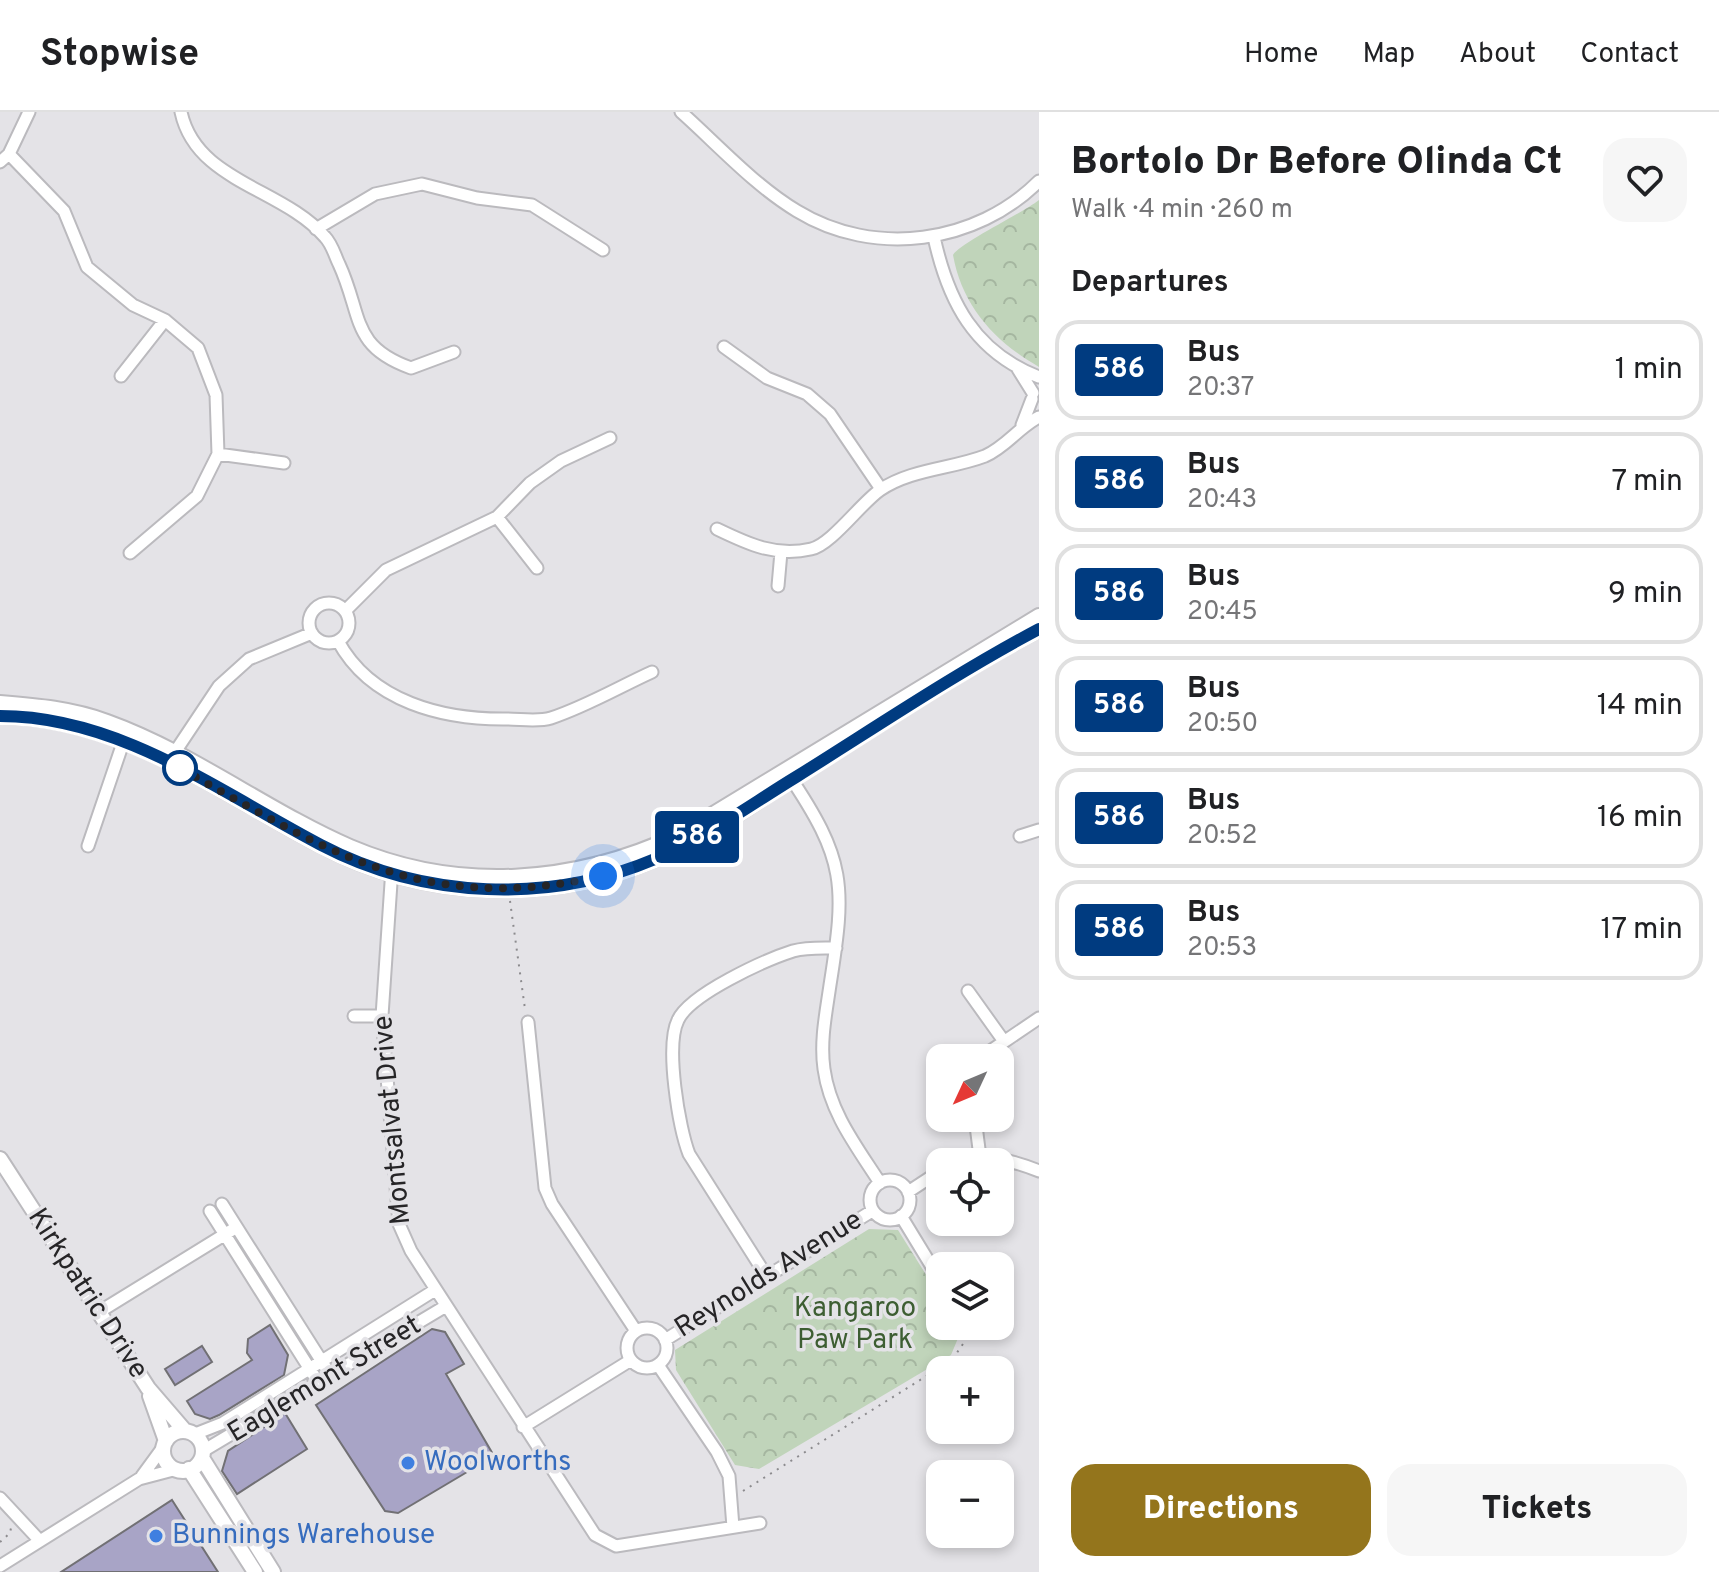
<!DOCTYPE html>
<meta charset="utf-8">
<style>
body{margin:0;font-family:Overpass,sans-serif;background:#f6f6f6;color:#202124;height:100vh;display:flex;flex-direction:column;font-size:30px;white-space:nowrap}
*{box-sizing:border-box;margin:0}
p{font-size:26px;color:#757577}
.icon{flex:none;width:44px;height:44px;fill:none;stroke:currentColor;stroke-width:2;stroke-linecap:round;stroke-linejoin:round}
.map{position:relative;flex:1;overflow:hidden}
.panel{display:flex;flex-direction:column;background:#fff;width:680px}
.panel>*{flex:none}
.badge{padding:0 16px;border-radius:6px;font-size:28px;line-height:52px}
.needle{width:52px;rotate:226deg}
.buttons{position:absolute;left:926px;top:932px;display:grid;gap:16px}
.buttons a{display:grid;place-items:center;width:88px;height:88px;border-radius:16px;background:#fff;box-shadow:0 4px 12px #0003;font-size:40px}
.you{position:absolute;width:40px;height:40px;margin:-20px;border:6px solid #fff;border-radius:50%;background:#1a73e8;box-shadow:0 0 0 12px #1a73e833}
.map>.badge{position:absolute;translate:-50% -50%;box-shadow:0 0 0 4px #fff}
h2{padding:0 32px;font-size:30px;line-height:72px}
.round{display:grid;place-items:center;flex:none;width:84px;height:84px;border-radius:24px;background:#f6f6f6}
.headline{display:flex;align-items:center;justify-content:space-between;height:136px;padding:0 32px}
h1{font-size:38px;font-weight:800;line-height:60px}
.cta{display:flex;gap:16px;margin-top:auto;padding:16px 32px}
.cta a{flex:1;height:92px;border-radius:24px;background:#94751c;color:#fff;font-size:32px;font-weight:800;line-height:92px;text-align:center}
.cta a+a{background:#f6f6f6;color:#202124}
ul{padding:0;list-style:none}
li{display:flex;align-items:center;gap:24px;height:100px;margin:0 16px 12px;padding:0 16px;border:4px solid #e0e0e0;border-radius:24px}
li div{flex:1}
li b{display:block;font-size:30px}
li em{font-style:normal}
li .badge{min-width:88px;font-weight:700;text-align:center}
header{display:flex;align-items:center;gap:48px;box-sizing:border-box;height:112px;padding:0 40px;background:#fff;border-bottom:2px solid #e0e0e0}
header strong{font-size:38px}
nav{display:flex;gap:44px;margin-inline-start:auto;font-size:28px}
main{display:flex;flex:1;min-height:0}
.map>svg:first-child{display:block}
</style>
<header>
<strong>Stopwise</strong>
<nav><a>Home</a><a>Map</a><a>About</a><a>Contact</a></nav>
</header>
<main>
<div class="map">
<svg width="1039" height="1460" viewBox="0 0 1039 1460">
<defs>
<pattern id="park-crowns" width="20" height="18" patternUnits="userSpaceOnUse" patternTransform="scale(2)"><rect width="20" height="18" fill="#c0d4ba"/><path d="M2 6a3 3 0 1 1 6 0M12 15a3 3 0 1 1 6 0" fill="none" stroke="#a5b6a0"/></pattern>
</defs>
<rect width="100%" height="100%" fill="#e4e3e7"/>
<path fill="url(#park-crowns)" d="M1039,88V255C995,230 962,194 953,143C960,131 1021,102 1039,88Z
M869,1117L898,1118L940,1185V1214H958L961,1219L951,1243L759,1357L735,1353L676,1258L675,1238Z"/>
<path fill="#a8a4c6" stroke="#717074" stroke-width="2" d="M270,1213L288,1243L284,1263L219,1303L210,1307L195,1302L187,1289L252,1248L247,1241L248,1227Z
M432,1217L445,1220L464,1252L446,1262L494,1344L398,1401L385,1399L316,1293Z
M202,1234L212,1250L175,1273L165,1257Z
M285,1301L307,1337L237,1382L222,1359L228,1339Z
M172,1388L218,1460H61Z"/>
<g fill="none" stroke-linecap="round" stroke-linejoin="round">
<defs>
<path id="minor" d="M181,0C196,70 283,76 325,125C332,132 335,144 339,152C363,204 350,234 411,256L454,240
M681,0C718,33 754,73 797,99C874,146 976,132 1039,69
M9,42L64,99L87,155L133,193L165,208L198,236L216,283L218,342L197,384L130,441
M0,50L9,42L29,0
M316,117L375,82L422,72L477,86L532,93L603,138
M934,125C948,189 974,240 1039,265
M724,235L767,266L807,282L830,302L881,377
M1018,257L1033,281
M121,264L165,208
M1022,313L1032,287
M218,342L284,351
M497,405L537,456
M717,417C748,432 775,445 811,437C831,433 861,391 880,378C911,357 951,357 985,344C1006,335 1019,315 1039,305
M778,474L781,440
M309 511a20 20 0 1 1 40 0a20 20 0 1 1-40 0Z
M345,499L386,458L497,405L530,371L561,349L610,326
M338,529C371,590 443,608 508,607C521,607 538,610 551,606C585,595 619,575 652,560
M171,646L219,574L249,547L312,521
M788,662C846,748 846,773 830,873C826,901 820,929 824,957C830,1001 857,1035 880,1071
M1020,724L1039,718
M88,734L126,622
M392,756L382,904L399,1112L411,1139L595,1423L616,1434L760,1411
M968,879L1003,928
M354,904H382
M528,910L545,1076L552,1092L636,1219
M980,946L1039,906
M975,1006L980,1045
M964,1050C990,1042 1014,1049 1039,1059
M870 1088a20 20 0 1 1 40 0a20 20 0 1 1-40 0Z
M908,1080L940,1059
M222,1092L331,1264
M210,1099L318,1270
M901,1104L940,1168
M767,1165L689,1042C679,1016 665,934 678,908C690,882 765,848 793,839C807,835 822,836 836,836
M99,1200L232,1118
M968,1214L969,1216
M627 1236a20 20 0 1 1 40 0a20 20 0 1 1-40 0Z
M665,1228L872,1099
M658,1253L717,1340L729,1364L733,1415
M523,1315L631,1248
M195,1322L223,1311L435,1178
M203,1339L446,1194
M142,1364L164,1334
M0,1386L40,1429
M0,1454L139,1367L177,1357"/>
<path id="tertiary" d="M0,591C37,594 72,597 107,610C193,641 267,699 350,735C458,781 574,772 679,723L1039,504
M0,604C119,603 220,680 321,733C423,787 549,792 655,747C707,725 754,691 801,661C880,612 957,560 1039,517
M0,1047L148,1276L185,1319
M150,1284L166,1329
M163 1339a20 20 0 1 1 40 0a20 20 0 1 1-40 0Z
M202,1346L273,1460
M189,1357L255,1460"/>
</defs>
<use href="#minor" stroke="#bbbabe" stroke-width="15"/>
<use href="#tertiary" stroke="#bbbabe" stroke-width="18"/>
<path stroke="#8c8b8e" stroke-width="2" stroke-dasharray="2 6" stroke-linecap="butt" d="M510,789L525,897
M743,1379L952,1248L965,1229
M0,1430L10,1421L11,1416"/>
<use href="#minor" stroke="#fff" stroke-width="11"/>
<use href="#tertiary" stroke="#fff" stroke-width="14"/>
</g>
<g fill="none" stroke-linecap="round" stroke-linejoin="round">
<defs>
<path id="line" d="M0,604C119,604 220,680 321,733C424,787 549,792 655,747C705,726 750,693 796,665C876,615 956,561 1039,517"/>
</defs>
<use href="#line" stroke="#fff" stroke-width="18"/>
<use href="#line" stroke="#003b80" stroke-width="12"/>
<path stroke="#262527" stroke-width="8" stroke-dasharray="0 14.4" d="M180,656L169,650C324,736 417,805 603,764"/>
</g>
<circle fill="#fff" stroke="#003b80" stroke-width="4" cx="180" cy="656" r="16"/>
<g fill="#3f7fe0" stroke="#e4e3e7" stroke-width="3">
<circle cx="408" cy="1351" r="8"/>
<circle cx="156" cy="1424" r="8"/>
</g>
<g text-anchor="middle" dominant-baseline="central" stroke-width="7" stroke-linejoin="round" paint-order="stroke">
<g font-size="28" fill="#262527" stroke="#e4e3e7">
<text transform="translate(393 1008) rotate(-95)">Montsalvat Drive</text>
<text transform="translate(769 1163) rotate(-32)">Reynolds Avenue</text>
<text transform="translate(87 1182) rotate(57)">Kirkpatric Drive</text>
<text transform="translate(325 1268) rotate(-31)">Eaglemont Street</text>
</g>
<g font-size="28" fill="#3d5e32" stroke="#e4e3e7">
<text x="855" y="1197">Kangaroo<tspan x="855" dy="32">Paw Park</tspan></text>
</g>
<g font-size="28" fill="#366cbe" stroke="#e4e3e7" text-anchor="start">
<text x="424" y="1351">Woolworths</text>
<text x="172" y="1424">Bunnings Warehouse</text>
</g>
</g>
</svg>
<div class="buttons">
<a><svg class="needle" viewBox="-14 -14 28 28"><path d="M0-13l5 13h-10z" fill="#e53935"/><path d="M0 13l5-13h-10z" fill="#757577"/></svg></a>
<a><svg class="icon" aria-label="locate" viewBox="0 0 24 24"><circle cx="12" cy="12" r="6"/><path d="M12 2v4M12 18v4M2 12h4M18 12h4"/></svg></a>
<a><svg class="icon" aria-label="layers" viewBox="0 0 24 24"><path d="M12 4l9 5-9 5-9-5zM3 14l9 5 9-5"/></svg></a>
<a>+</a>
<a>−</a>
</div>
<div class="you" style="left:603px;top:764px"></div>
<b class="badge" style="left:697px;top:725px;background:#003b80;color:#fff">586</b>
</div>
<section class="panel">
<div class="headline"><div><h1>Bortolo Dr Before Olinda Ct</h1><p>Walk · 4 min · 260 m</p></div><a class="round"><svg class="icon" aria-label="heart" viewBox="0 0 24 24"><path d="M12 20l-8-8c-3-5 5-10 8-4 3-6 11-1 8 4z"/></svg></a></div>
<h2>Departures</h2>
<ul>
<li><span class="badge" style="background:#003b80;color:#fff">586</span><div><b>Bus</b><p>20:37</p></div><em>1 min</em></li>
<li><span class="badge" style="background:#003b80;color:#fff">586</span><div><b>Bus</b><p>20:43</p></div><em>7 min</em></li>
<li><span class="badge" style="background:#003b80;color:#fff">586</span><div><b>Bus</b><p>20:45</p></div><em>9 min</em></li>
<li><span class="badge" style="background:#003b80;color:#fff">586</span><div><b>Bus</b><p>20:50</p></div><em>14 min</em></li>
<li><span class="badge" style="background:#003b80;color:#fff">586</span><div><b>Bus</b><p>20:52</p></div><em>16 min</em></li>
<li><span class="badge" style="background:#003b80;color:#fff">586</span><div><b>Bus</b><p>20:53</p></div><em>17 min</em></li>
</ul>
<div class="cta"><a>Directions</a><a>Tickets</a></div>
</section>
</main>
